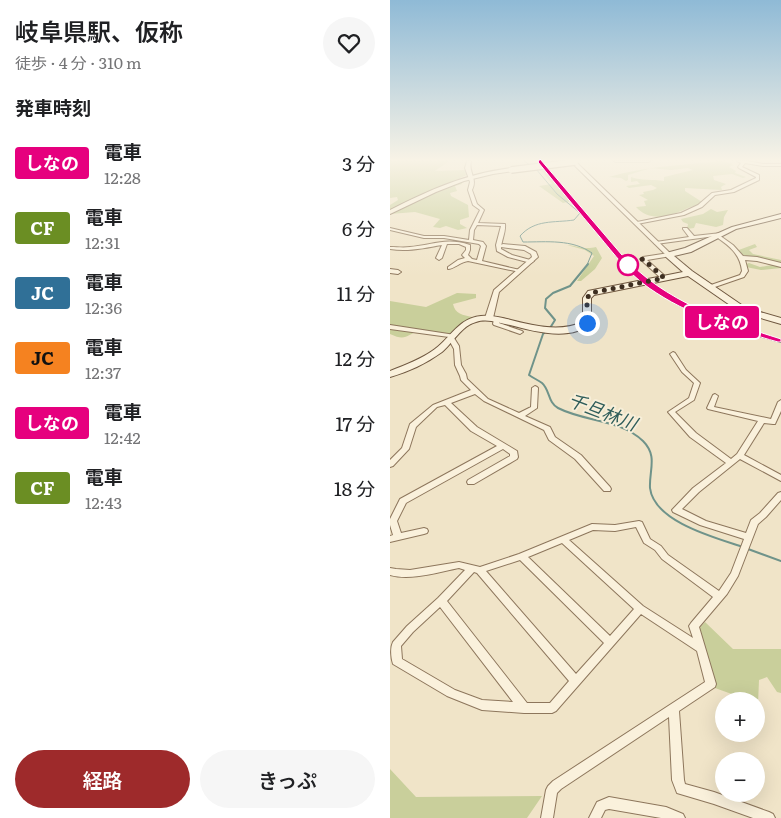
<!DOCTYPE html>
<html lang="ja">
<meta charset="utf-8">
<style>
body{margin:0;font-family:Literata,"Noto Sans JP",serif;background:#f6f6f6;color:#202124;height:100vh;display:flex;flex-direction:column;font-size:19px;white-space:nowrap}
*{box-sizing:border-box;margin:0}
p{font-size:16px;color:#757577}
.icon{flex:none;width:28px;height:28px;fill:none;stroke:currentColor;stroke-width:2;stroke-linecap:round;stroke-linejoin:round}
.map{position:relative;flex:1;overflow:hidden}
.sheet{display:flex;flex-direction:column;background:#fff;width:390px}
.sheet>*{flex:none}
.badge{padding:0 10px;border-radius:4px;font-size:18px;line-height:32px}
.fabs{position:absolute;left:325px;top:692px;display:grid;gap:10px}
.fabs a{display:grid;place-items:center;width:50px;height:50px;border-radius:50%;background:#fff;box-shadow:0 5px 20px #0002;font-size:25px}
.you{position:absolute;width:25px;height:25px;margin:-12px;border:4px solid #fff;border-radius:50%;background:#1a73e8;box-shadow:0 0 0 8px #1a73e833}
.map>.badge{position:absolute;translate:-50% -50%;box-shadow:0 0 0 2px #fff}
h2{padding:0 15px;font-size:19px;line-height:45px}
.round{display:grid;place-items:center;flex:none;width:52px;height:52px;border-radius:26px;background:#f6f6f6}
.headline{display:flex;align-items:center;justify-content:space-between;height:85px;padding:0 15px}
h1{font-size:24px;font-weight:600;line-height:38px}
.button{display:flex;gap:10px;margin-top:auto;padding:10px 15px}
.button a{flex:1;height:58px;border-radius:30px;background:#9e2a2b;color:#fff;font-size:20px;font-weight:600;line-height:58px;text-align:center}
.button a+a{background:#f6f6f6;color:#202124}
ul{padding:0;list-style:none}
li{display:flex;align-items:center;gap:15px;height:65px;padding:0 15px}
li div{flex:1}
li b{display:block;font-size:19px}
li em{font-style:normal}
li .badge{min-width:55px;font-weight:700;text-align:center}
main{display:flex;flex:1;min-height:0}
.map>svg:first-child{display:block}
</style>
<main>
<section class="sheet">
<div class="headline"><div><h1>岐阜県駅、仮称</h1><p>徒歩 · 4 分 · 310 m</p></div><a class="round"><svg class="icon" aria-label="heart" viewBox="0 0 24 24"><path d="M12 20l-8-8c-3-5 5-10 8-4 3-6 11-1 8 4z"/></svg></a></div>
<h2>発車時刻</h2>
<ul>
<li><span class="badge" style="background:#e6007e;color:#fff">しなの</span><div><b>電車</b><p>12:28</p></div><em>3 分</em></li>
<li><span class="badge" style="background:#6b8e23;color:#fff">CF</span><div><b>電車</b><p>12:31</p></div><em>6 分</em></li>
<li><span class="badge" style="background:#307097;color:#fff">JC</span><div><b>電車</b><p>12:36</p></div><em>11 分</em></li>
<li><span class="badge" style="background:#f58220;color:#111">JC</span><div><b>電車</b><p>12:37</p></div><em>12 分</em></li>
<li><span class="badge" style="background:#e6007e;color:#fff">しなの</span><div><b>電車</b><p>12:42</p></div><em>17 分</em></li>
<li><span class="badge" style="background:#6b8e23;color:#fff">CF</span><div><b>電車</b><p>12:43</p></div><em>18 分</em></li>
</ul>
<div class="button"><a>経路</a><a>きっぷ</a></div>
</section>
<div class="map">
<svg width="391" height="818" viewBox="0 0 391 818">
<rect width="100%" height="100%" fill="#f0e4c8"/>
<path fill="#c9cf9b" d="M0,161H59L45,171L75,170L79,174L70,178L72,184L65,186L67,191L60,193L61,196L78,205L79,217L70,220V224L77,228L68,230L56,226L50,228L43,227L50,219L25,212L0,214V205L8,200L7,197L0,198Z
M331,161L341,163L343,165L339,167L346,171L345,173L356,177L353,178L342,174L323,176L324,180L336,184L331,187L332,190L295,188V191L312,202C308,205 303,206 298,208C280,216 261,223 246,207L256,206L254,201L258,200L249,195L254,194L253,192L263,190L267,188L261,185L239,188L236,186L250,184L247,181L241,182V177C251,181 263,179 274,181V177L303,170L298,168L281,170L261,168L238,175V180L236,181L231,178L219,177C256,166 293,165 331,161Z
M152,171H156L181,201L173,203L149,186L162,184Z
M321,209L327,212L338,210L334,217L333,225L326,227L306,223L304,228L297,229L298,224L293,222L291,219L313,214Z
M365,244L367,247L359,250L363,254L391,260V268L371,270L356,267V264L359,263L370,267L382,265L383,262L350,255L346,251Z
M177,245C188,246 195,250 206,247L212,258L205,269L191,281H187L204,256L195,250Z
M67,293L86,294V298L63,304C65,314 73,315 82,317C74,322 67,332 59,334C50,336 39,329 30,331C16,334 17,342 0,334V301L36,307Z
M315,622L343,649H391V693L387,692L377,677L369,680L368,704L366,701H361L325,688L309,628Z
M0,769L26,797L152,796L137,818H0Z"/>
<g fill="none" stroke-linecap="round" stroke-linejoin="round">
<path stroke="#6f938a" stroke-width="1" d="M134,161L140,165
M146,169L167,194L190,213L184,220C164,223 145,219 130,236L133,242C157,242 182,239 202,253L197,265"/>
<path stroke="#6f938a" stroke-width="2" d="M160,328L165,320L155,308L156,299L163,293L180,286L198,264
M156,331L153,334L139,375C143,378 148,380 152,383C160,390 158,403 168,408C195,422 230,419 253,441C268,456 259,470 260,488C264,522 326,538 353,547
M358,549L391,561"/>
<defs>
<path id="minor" d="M77,161H81C78,173 88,178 82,190L87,204L94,210L88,223L115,224C116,232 111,241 111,249L122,255L144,261L141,263L118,257L107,251L106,245L111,226L87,225L84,230L83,240L93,242L96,246L92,261L130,270V272L78,261C70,262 64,269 58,269V267L68,260L75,258L72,255L76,250V247L69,244H57L52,258L49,260L46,258L52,245C34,248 18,252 0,249V247C7,247 13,248 20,247C43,245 56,237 80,245V250L78,255L82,259L87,260L91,246L89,244L54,238H34L0,230V228L34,236H54L79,240L80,230L90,210L83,205L78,190L80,182L75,168Z
M347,161H357L373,164H391V166H373L355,163L352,167L369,175V180L344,192L325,195L312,207L294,215L247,224L245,223L247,222L291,213L308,205L322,193L341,190L366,178V177L349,168L348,167L351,163Z
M293,228H297L304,236L331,233V234L329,235L343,245L353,256L367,257L391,263V267L367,261L355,260L358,271L354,277L322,288H318V286L350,275L352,271C350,253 338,245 325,236L266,244L264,243L266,242L299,237L293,229Z
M279,253L282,255L281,256L257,260L276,277V279H272L250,259L253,257Z
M0,269L8,270L11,272L8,274L0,273Z
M107,317L110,319L109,323L132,331L133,332L130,334L104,325L103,324L104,319Z
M0,325L65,335L66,336L64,338L69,346L71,365L76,374L77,379L98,399L129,413L141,407L142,388L145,386L147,387L148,388L147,408L135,416L160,427L165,437L191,455L220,487L221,489L220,491H214L185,459L159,440L154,430L94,401L85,394L61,403L87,427L127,451L128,457L127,459L84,484H78L77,482L78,480L120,456V454L113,449L16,503L7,521L11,533L34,528L37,529L38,531L37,533L34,534L0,542V536L3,535L0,525V519L10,499L107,446L81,431L55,405L47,407L26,427L19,449L3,466L0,467V460L12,448L20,424L43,405L81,390L71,380L70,376L65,365L64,349L58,338L59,337L0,329Z
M283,352L285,353L296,370L310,383L304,400L285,412L306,433L341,459L347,454L368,421L318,409L317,408L323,395L325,394L328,396L324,407L381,419L388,402L391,400V411L385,424H383L374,423L354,455L391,475V481L350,459L309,492L292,509L316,521L356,533L361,520L370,513L388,493L391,492V500L376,517L368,524L348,576L337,594L309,627L326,684L325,687L289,711L294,780L295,784L324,792L379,812L383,814L385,818H363L324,804L287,793L282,780L279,717L171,789L167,793L163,818H151L156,790L158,786L163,781L315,682L307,651L251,614L166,711L162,713H134L92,710L57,696L3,664C1,658 0,648 3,642L17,626L48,598L75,570L69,568C48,572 21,581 0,575V568L6,569L20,570L69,562L90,567L129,554L202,524L225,525L249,521L252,522L260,539L271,546L278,555L329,591L341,573L354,539L310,525L283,512L282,510L303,488L336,463L300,437L278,412L299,398L304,383L292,372L280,354ZM246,527L254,543L265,550L272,559L323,597L301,623L299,626L303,638L253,606L179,540L203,530L225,531ZM172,543L244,609L220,636L138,557ZM130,560L214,643L186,674L96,571ZM84,572L87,573L179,681L160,703H137L57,601ZM50,607L123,702L92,700L65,690L12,659L11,646L23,632Z
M219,797L276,807L293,814L295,818H271L219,809L215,810L211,818H199L207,802Z"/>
<path id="tertiary" d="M180,161H185L281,254V256H277Z
M224,161H260L258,162H226Z
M121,168L124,170L123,171L103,174L74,181L46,192L0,214V210C41,189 75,174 121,168Z
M113,244L135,246L146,252L148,257L109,292L103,318L99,320L95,318L104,290L142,257L141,254L134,250L111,247V245Z"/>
<path id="secondary" d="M391,214V218L346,229L301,252L284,256L302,271L356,308L391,318V324L350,312L298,276L204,295L201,298V323C181,342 143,331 120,325C109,323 97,318 86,322C71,326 63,343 52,352C37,363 18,372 0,377V371C15,365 32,359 45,349C61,337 69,318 91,316C101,315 108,317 117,319C141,325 169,333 193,322V298L198,291L293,272L276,257V253L295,248L342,227Z"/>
</defs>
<use href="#minor" stroke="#8d765c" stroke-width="2"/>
<use href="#tertiary" stroke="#8d765c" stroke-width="2"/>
<use href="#secondary" stroke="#6f573f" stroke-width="2"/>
<use href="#minor" fill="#faf1dc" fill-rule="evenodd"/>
<use href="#tertiary" fill="#faf1dc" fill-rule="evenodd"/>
<use href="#secondary" fill="#faf1dc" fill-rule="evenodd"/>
<defs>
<path id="rail-far1" d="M150,161L207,231L237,265"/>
<path id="rail" d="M236,264C278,307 334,326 391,341"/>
</defs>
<use href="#rail-far1" stroke="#3d2e20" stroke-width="2.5"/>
<use href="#rail" stroke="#3d2e20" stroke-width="4"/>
<use href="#rail-far1" stroke="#f7eed8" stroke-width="1" stroke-dasharray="4" stroke-linecap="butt"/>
<use href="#rail" stroke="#f7eed8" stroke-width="2" stroke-dasharray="5" stroke-linecap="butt"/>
<defs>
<path id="tertiary-bridge" d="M121,170L185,162"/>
</defs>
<use href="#tertiary-bridge" stroke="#8d765c" stroke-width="8" stroke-linecap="butt"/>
<use href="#tertiary-bridge" stroke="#faf1dc" stroke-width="5.5"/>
</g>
<linearGradient id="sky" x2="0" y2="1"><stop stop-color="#8fbad6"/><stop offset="0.58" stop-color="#f8f3e6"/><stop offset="1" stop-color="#f8f3e6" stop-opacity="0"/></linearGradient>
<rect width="391" height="276" fill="url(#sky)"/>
<path fill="#e6007e" stroke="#fff" d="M150,159L232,255C275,302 334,321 391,339V342H388C342,329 298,315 259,288C239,274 224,254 209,236C188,211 168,187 148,162Z"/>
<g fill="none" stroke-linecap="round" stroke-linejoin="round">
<path stroke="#3d2e20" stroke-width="5" stroke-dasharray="0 9" d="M197,323V298L201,293L274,278L253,259L238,265"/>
</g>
<circle fill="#fff" stroke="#e6007e" stroke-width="2.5" cx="238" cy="265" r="10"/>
<g text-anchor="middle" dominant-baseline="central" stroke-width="4" stroke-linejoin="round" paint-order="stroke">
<g font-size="18" font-style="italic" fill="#2f5d5a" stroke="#f7eed8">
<text transform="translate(213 411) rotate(21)">千旦林川</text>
</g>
</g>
</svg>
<div class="fabs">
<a>+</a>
<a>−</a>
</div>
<div class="you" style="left:197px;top:323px"></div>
<b class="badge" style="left:332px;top:322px;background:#e6007e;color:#fff">しなの</b>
</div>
</main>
